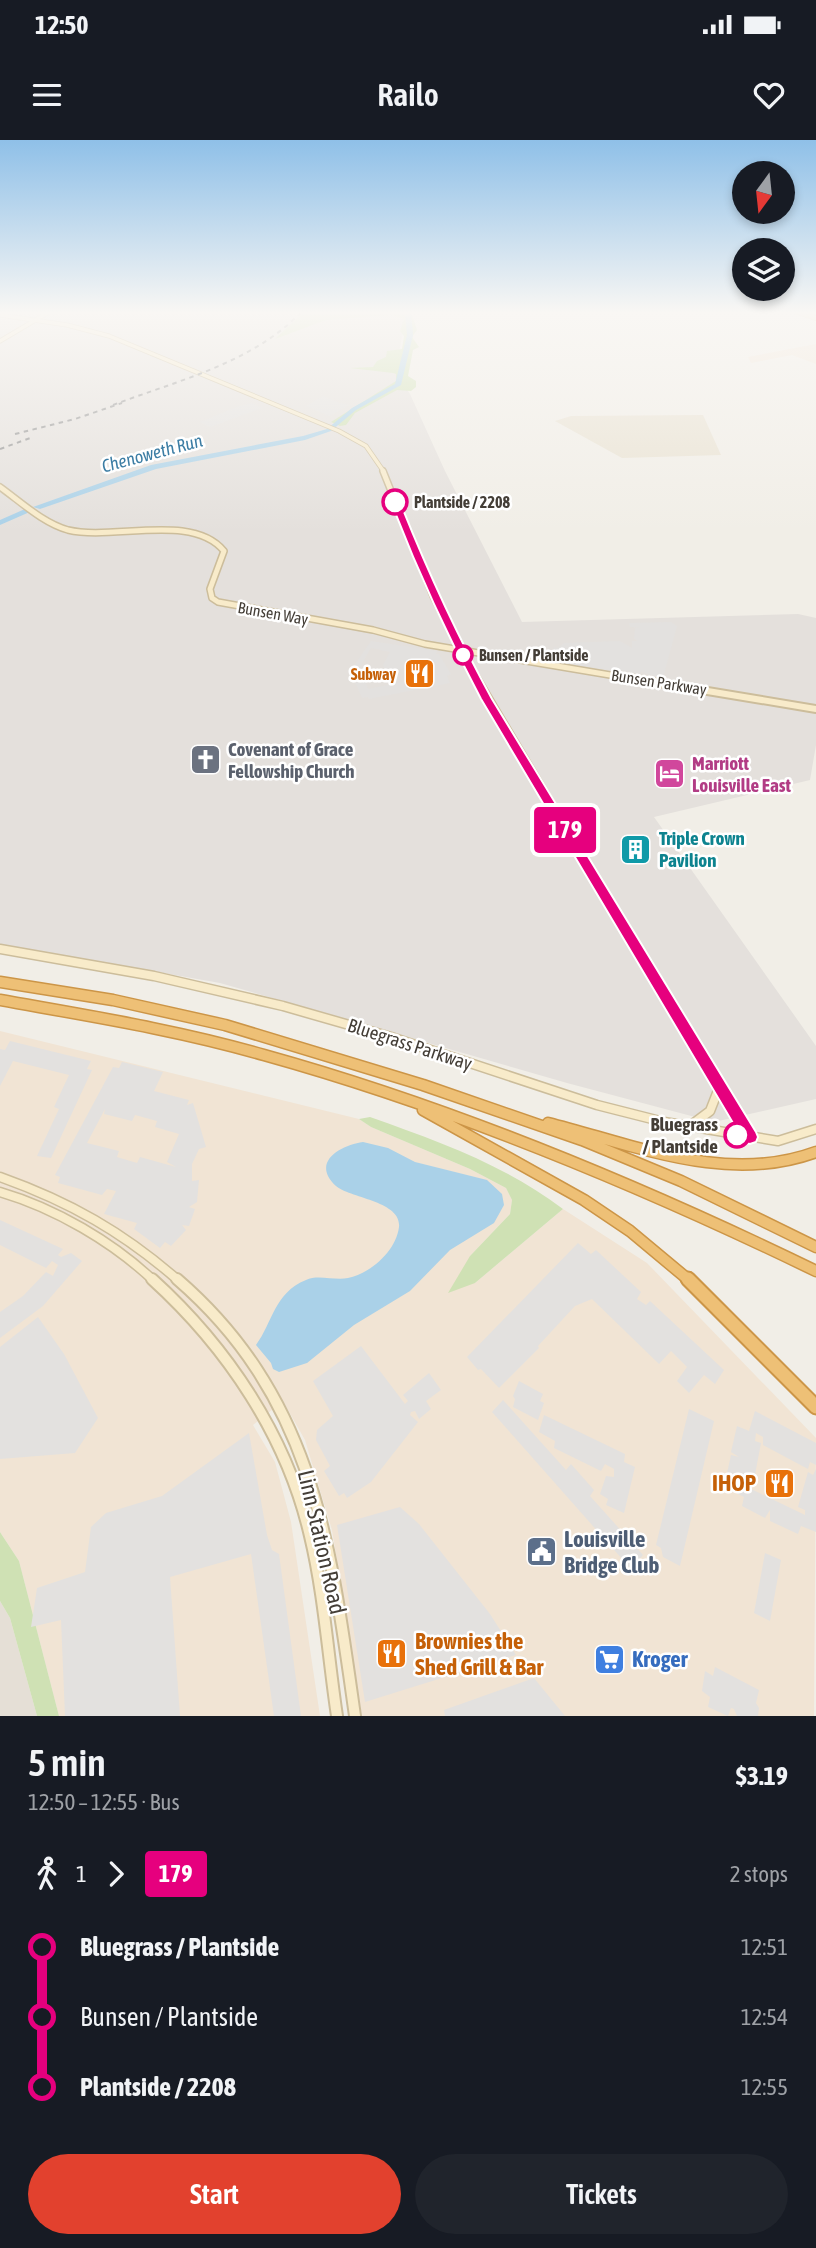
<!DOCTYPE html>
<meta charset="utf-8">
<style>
body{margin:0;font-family:"Asap Condensed",sans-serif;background:#20242c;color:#f1f3f6;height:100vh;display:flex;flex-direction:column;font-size:26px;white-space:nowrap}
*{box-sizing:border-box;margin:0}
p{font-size:23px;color:#9ea1a6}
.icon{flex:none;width:38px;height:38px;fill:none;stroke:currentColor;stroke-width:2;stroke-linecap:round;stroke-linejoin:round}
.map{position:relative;height:1576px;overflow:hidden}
.sheet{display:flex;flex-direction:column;background:#171b24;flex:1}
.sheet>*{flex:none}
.badge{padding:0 14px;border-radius:5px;font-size:24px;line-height:46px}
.needle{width:46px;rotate:195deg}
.buttons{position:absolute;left:732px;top:21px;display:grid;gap:14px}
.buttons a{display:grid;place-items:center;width:63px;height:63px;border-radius:50%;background:#171b24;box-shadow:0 4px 10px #0003;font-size:35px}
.map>.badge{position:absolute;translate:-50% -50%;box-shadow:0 0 0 4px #fff}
.legs{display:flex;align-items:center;gap:10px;height:77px;padding:0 28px;font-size:23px}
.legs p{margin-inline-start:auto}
.summary{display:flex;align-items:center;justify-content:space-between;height:119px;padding:0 28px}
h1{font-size:38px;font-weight:600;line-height:52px}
.button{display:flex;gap:14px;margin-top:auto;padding:14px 28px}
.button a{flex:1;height:80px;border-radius:42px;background:#e2412e;color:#fff;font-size:28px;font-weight:600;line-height:80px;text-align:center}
.button a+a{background:#20242c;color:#f1f3f6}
ul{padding:0 28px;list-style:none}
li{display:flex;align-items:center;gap:24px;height:70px;font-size:26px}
li i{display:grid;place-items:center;width:10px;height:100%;margin:0 9px;background:currentColor}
li i::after{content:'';width:18px;height:18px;margin:-9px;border:5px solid;border-radius:50%;background:#171b24}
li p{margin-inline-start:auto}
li:first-child i{background:linear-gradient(#0000 50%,currentColor 0)}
li:last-child i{background:linear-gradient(currentColor 50%,#0000 0)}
.status{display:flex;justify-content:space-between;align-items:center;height:49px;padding:0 35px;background:#171b24;direction:ltr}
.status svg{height:19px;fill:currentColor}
header{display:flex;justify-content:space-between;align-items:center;height:91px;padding:0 28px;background:#171b24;font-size:32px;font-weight:600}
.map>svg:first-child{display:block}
</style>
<div class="status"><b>12:50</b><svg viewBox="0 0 49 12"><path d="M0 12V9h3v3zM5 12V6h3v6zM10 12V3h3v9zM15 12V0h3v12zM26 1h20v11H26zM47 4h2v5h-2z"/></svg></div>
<header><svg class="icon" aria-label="menu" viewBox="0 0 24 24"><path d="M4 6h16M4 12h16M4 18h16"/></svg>Railo<svg class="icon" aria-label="heart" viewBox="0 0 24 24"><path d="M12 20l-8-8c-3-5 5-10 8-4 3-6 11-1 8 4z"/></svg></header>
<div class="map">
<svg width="816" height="1576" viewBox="0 0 816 1576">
<rect width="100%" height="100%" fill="#f1eee7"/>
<path fill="#e5dfd6" d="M0,1461L10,1478L37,1576H0Z"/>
<path fill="#f1e4d4" d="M816,204V224L792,215L751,223L748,217Z
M0,891L359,979L371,987L470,1029L506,1048L512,1060L510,1074L470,1116L475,1143L563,1069L647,1123L816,1298L814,1576H362L332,1390L305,1300L283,1261L253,1285L275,1322L291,1382L320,1576H59L19,1421L0,1392Z"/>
<path fill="#e4e0dc" d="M0,172H412L403,192L395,232L410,254L445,331L522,482L798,474L816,478V605L810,640L654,677L816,906V959L714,982L567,943L220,843L0,804Z"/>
<path fill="#e9e2d2" d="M703,275L721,315L622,318L555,281L571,276Z"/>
<path fill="#cfe1b4" d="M304,172H367L374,175L411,172L417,190L412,197L419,207L413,210L408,236L416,241V247L411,251L397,250L355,273L346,285L340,286L331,282L396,241V234L393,233L350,228L373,227L377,221L386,217L387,211L402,209L404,196L400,191L404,179L392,175L326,180L275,199Z
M370,977C440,1002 503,1024 563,1069L475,1143L448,1153L470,1116L510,1074L512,1060L506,1048L470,1029L371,987L359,979Z
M0,1392L19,1421L59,1576H37L10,1478L0,1461Z"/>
<path fill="#e3e1df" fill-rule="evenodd" d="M323,256L340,263L350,265L329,276L306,266Z
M252,263L262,268L210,287L200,282L239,266Z
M671,482L677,486L663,538L641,532L640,534L611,528L610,530L555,522L557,515L553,514L554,507L558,508L564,503L620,501L632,508V501H637L634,498L635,488H639L630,487L629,483Z
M371,501L437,511L436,514H439L451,534L447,536L450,543L369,559L368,557L362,558L349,528L353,527ZM371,508L390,512L383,525L386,532L433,523L439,535L368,549L360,527Z
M10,901L91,921L87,929L92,930L51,1018L37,1016L59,969L54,967L69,935L13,921L0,946V909L5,910Z
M122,922L163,932L154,951L189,960L187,965L193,963L206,1007L199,1009L192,1024V1041L199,1040L197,1062L189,1067L195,1069L189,1086L182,1085L186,1090L171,1106L165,1102L160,1108L134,1089L137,1083L104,1074L116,1051L107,1049L102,1055L58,1043L60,1037L55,1035L113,927L119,928ZM105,969L104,974L132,981L135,975L157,981L155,987L179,994L167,1022L176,1027L140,1017L137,1023L117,1017L119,1011L87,1003Z
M0,1080L63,1109L58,1115L61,1117L71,1113L82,1121L43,1166L0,1198V1172L23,1156L46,1132L53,1136L58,1125L52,1121L46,1128L0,1105Z
M578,1103L591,1114L596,1110L641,1152L637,1159L646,1165L650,1161L724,1230L715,1244L704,1235L689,1253L677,1241L687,1227L671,1211L659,1224L592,1159L575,1166L538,1206L539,1208L499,1248L481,1229L478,1230L467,1217Z
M38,1177L64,1214L98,1278L75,1313L0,1319V1207Z
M361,1206L405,1264L408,1261L403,1255L429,1233L441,1250L426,1261L431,1269L419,1279L415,1271L411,1272L410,1275L418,1282L371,1342L347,1358L344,1353L339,1356L324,1331L330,1326L316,1300L317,1290L333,1276L313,1241Z
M519,1241L543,1254L540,1261L544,1263L538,1280L513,1267L515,1259L513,1256Z
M503,1260L566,1330L571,1324L594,1350L590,1356L643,1415L631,1429L492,1272Z
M689,1269L714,1281L680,1426L663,1417L661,1408L656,1405Z
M755,1271L816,1303V1325L810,1322L808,1329L763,1305V1297L756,1293L755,1301L761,1303L753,1345L746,1343L745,1346L805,1375V1370L798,1367L808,1332L813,1335L816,1329V1392L801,1386L798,1394L770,1381V1370L765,1378L742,1366L744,1357L724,1347L731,1315L739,1317L731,1312L737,1286L749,1291Z
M544,1275L625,1314L624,1322L635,1327L624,1373L606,1365L608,1359L600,1354L606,1336L614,1337V1329L605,1324L601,1331L554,1308L555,1301L539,1292Z
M249,1293L267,1395L272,1410L279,1414L301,1576H274L251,1414L170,1437L180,1576H65L61,1480L31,1487L37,1448L85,1432L91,1387L106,1373L162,1356Z
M400,1367L419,1384L490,1474L516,1515L365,1562L337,1385Z
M765,1413L781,1420L770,1481L754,1473Z
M715,1527L759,1550L756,1563L759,1568L758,1576H737L734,1569L731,1568L728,1576L708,1567L710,1557L702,1551L705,1531L713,1536Z
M534,1538L565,1576H445L444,1570Z"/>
<path fill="#aad1e8" d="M363,1002L388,1008L415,1022L487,1040L502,1054L504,1065L494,1083L450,1110L410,1151L354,1185L307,1223L279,1232L273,1229L271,1223L256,1205C273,1182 274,1153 306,1140C318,1134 335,1141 348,1138C371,1133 396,1111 399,1087C402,1061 349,1058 336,1046C310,1022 341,1005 363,1002Z"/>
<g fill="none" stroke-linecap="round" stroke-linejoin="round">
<path fill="#aad1e8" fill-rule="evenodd" d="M405,172H411L413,195L401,245L356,270L331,291L305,300L156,329L40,369L33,367L151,325L303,296L327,289L352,268L395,244L407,195Z
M25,369L32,371L0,385V380Z"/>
<defs>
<path id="secondary-far4" d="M0,175L67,185L109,196L339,291L366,306L384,332
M0,201L49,172"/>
<path id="secondary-far3" d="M383,331L434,458L476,538
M0,347C21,362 43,383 68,390C113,401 192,372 224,411L210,449L212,458L218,462L373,490L425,504L628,538"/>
<path id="secondary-far2" d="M475,536L633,802
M617,536L816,569"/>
<path id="secondary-far1" d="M632,800L750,997
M0,809L154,836L283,866L391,897L597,965L664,982L778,1001L816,989
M690,986L710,971L719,948
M0,1037C70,1062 123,1092 179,1141
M0,1052C55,1068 113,1102 154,1141"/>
<path id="secondary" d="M152,1139C227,1207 287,1296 310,1396C324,1454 328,1516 337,1576
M177,1139C315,1258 331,1408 355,1576"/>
<path id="primary" d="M798,172L816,178"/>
<path id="highway-far1" d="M0,842L113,860L225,885L423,945L582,1000L681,1041L816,1107
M0,860C89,876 178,890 264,915C455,968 639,1045 816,1131
M423,970L584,1060L630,1091L690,1141
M548,983C635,1005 727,1045 816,1012"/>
<path id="highway" d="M688,1139L816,1267"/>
</defs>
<use href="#secondary-far4" stroke="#ccbd9b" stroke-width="5"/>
<use href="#secondary-far3" stroke="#ccbd9b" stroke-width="8"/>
<use href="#secondary-far2" stroke="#ccbd9b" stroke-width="10"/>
<use href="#secondary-far1" stroke="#ccbd9b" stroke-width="11"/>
<use href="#secondary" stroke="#ccbd9b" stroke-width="14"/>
<use href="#primary" stroke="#d6b371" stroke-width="6"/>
<use href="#highway-far1" stroke="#cc9547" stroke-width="13"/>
<use href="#highway" stroke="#cc9547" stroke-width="17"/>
<use href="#secondary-far4" stroke="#f8ebca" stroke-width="3.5"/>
<use href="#secondary-far3" stroke="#f8ebca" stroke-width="5"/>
<use href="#secondary-far2" stroke="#f8ebca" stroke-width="6"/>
<use href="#secondary-far1" stroke="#f8ebca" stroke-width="8"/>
<use href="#secondary" stroke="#f8ebca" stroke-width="10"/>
<use href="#primary" stroke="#f3d79f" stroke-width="4.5"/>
<use href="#highway-far1" stroke="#eec076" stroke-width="10"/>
<use href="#highway" stroke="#eec076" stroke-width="13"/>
<path stroke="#959595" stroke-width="2" stroke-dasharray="4.5 4.5" stroke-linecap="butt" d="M113,265C176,241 253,223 301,172
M15,294L75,279L122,263
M0,309L33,297"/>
</g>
<linearGradient id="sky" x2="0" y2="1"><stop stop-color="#8fc0e8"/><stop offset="0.44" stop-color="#f9f7f4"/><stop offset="1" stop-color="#f9f7f4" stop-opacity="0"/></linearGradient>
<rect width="816" height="392" fill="url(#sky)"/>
<path fill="#e6007e" stroke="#fff" stroke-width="2" d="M395,359L400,362C427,430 457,495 492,559L756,992L758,997L756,1002L750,1004L731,1000L729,995L736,988L481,559C447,495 417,430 391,362Z"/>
<defs>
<symbol id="restaurant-square" viewBox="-11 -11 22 22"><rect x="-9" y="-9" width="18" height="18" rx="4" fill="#e8710a" stroke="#fff"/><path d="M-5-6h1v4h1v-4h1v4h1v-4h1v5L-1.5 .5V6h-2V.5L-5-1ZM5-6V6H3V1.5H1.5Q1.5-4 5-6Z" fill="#fff"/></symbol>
<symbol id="church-square" viewBox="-11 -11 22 22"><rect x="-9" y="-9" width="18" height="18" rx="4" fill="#6b7280" stroke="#fff"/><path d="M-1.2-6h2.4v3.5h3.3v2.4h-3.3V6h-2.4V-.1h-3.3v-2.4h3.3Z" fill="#fff"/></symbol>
<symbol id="hotel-square" viewBox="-11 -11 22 22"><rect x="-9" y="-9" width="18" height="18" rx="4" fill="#d1479c" stroke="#fff"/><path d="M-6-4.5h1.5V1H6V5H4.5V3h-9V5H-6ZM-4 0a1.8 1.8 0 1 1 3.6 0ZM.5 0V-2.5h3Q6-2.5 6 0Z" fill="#fff"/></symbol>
<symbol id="building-square" viewBox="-11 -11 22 22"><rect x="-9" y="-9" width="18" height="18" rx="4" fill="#0f9aa8" stroke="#fff"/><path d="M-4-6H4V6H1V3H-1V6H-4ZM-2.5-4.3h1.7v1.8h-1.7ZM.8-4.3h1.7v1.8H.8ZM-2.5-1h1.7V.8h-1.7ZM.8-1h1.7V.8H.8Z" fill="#fff"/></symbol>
<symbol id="civic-square" viewBox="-11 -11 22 22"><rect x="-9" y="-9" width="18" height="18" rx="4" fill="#5c6f8a" stroke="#fff"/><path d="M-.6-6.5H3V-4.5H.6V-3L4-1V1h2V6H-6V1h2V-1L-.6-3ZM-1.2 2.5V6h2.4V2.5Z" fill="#fff"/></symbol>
<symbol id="supermarket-square" viewBox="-11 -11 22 22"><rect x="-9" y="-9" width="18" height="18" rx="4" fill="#3f7fe0" stroke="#fff"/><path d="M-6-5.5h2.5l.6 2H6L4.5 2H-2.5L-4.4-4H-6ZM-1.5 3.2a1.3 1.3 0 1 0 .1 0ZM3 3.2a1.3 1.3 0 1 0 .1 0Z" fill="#fff"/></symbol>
</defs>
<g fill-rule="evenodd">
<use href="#restaurant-square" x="402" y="516" width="35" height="35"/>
<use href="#church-square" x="188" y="602" width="35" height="35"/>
<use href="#hotel-square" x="652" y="616" width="35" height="35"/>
<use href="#building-square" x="618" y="692" width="35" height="35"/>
<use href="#restaurant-square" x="762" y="1326" width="35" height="35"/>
<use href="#civic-square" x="524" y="1394" width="35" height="35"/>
<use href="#restaurant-square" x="374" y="1496" width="35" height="35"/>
<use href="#supermarket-square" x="592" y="1502" width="35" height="35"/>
</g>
<g fill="#fff" stroke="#e6007e" stroke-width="3.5">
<circle cx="395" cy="362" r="12"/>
<circle cx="463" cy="515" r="9"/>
<circle cx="737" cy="995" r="12"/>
</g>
<g text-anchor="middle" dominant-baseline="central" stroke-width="5" stroke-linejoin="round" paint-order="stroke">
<g font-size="16" font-weight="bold" fill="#443e37" stroke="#fff" text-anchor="start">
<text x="414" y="362">Plantside / 2208</text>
<text x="479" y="515">Bunsen / Plantside</text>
</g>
<g font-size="16" fill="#443e37" stroke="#fff">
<text transform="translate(273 473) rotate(10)">Bunsen Way</text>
<text transform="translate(659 542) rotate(9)">Bunsen Parkway</text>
</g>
<g font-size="16" font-weight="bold" fill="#c56008" stroke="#fff" text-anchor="end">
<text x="396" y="534">Subway</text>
</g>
<g font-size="18" font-style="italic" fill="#3c7da4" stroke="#fff">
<text transform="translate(152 313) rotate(-15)">Chenoweth Run</text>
</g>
<g font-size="19" font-weight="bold" fill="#5b616d" stroke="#fff" text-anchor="start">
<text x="228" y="609">Covenant of Grace<tspan x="228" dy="22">Fellowship Church</tspan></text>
</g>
<g font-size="19" font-weight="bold" fill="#b23c85" stroke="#fff" text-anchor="start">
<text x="692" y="623">Marriott<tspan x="692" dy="22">Louisville East</tspan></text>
</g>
<g font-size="19" font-weight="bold" fill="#0d838f" stroke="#fff" text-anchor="start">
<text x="659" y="698">Triple Crown<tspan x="659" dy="22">Pavilion</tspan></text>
</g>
<g font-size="19" fill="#443e37" stroke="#fff">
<text transform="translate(410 904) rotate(18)">Bluegrass Parkway</text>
</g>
<g font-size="19" font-weight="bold" fill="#443e37" stroke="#fff" text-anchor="end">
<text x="718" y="984">Bluegrass<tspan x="718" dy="22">/ Plantside</tspan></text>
</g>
<g font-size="23" font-weight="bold" fill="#c56008" stroke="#fff" text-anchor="end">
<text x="756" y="1343">IHOP</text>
<text x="415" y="1501" text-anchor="start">Brownies the<tspan x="415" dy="26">Shed Grill &amp; Bar</tspan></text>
</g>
<g font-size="23" font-weight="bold" fill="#4e5e75" stroke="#fff" text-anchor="start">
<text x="564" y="1399">Louisville<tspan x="564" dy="26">Bridge Club</tspan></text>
</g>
<g font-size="23" fill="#443e37" stroke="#fff">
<text transform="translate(322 1402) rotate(77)">Linn Station Road</text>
</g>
<g font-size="23" font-weight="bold" fill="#366cbe" stroke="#fff" text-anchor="start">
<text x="632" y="1519">Kroger</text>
</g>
</g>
</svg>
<div class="buttons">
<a><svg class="needle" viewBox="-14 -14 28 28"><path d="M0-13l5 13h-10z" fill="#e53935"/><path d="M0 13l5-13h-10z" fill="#9ea1a6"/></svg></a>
<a><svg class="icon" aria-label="layers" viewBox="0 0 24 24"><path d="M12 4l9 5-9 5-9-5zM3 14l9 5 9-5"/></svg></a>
</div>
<b class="badge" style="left:565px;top:690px;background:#e6007e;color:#fff">179</b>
</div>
<section class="sheet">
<div class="summary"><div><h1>5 min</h1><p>12:50 – 12:55 · Bus</p></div><b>$3.19</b></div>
<div class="legs"><svg class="icon" aria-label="walk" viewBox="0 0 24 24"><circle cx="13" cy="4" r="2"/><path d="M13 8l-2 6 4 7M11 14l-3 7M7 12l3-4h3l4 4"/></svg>1<svg class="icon" aria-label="forward" viewBox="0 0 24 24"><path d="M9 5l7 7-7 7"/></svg><b class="badge" style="background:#e6007e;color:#fff">179</b><p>2 stops</p></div>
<ul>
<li><i style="color:#e6007e"></i><b>Bluegrass / Plantside</b><p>12:51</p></li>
<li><i style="color:#e6007e"></i><span>Bunsen / Plantside</span><p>12:54</p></li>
<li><i style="color:#e6007e"></i><b>Plantside / 2208</b><p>12:55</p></li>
</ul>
<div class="button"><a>Start</a><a>Tickets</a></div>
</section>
